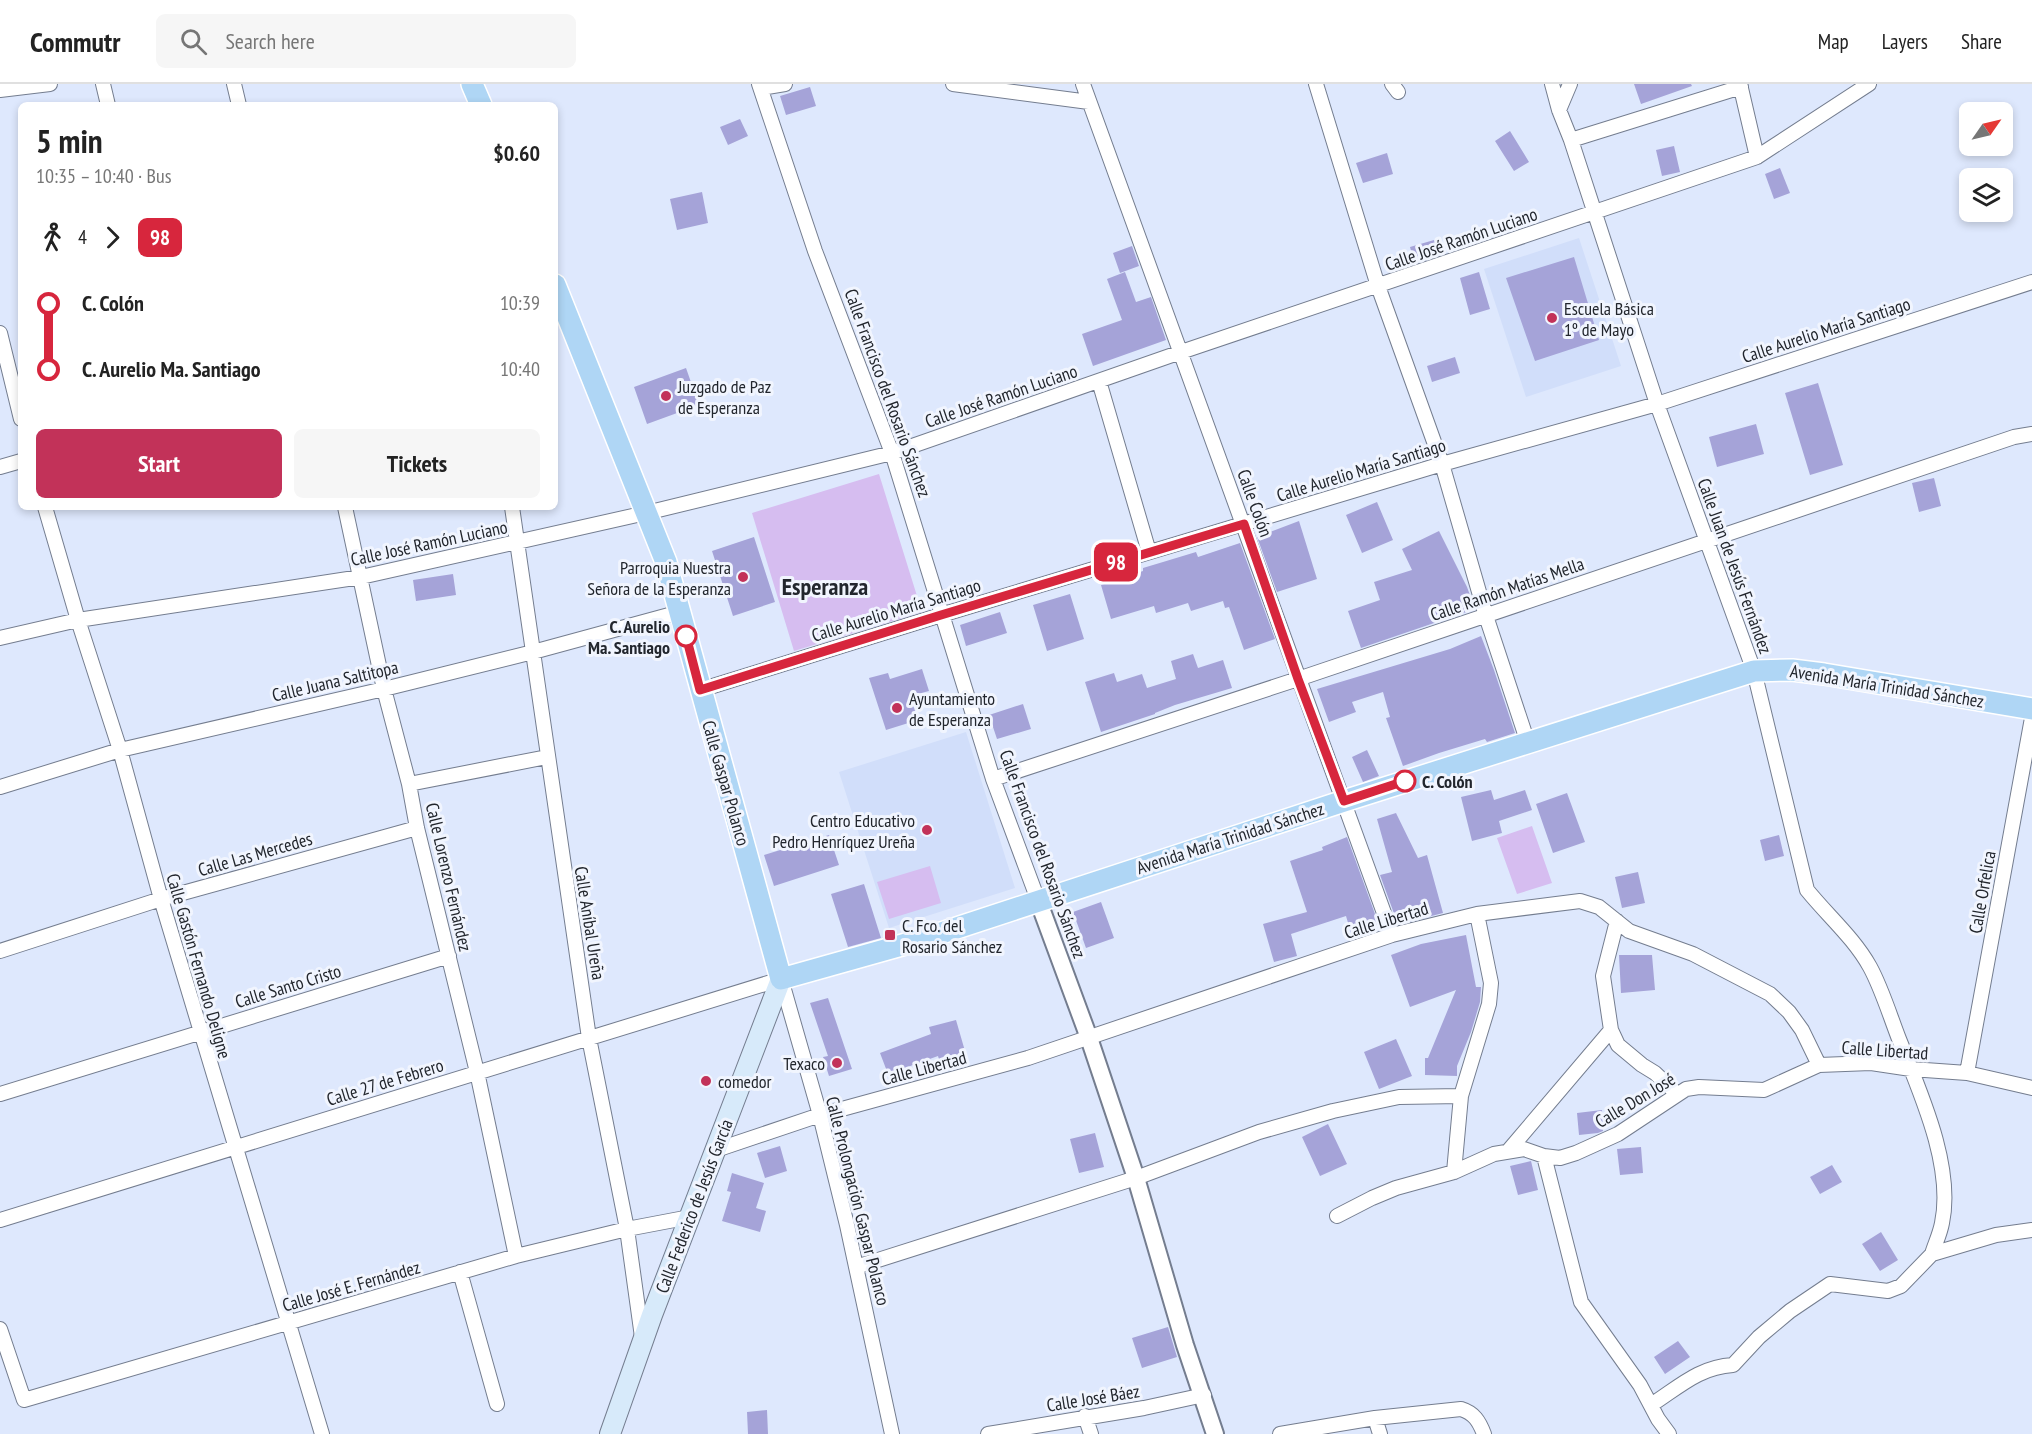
<!DOCTYPE html>
<meta charset="utf-8">
<style>
body{margin:0;font-family:"PT Sans Narrow",sans-serif;background:#f6f6f6;color:#222;height:100vh;display:flex;flex-direction:column;font-size:22px;white-space:nowrap}
*{box-sizing:border-box;margin:0}
p{font-size:20px;color:#767676}
.icon{flex:none;width:33px;height:33px;fill:none;stroke:currentColor;stroke-width:2;stroke-linecap:round;stroke-linejoin:round}
.map{position:relative;flex:1;overflow:hidden}
.sheet{position:absolute;left:18px;top:18px;width:540px;height:408px;display:flex;flex-direction:column;background:#fff;border-radius:9px;box-shadow:0 3px 9px #0003}
.sheet>*{flex:none}
.badge{padding:0 12px;border-radius:9px;font-size:21px;line-height:39px}
.needle{width:39px;rotate:56deg}
.controls{position:absolute;left:1959px;top:18px;display:grid;gap:12px}
.controls a{display:grid;place-items:center;width:54px;height:54px;border-radius:9px;background:#fff;box-shadow:0 3px 9px #0003;font-size:30px}
.map>.badge{position:absolute;translate:-50% -50%;box-shadow:0 0 0 3px #fff}
.legs{display:flex;align-items:center;gap:9px;height:66px;padding:0 18px;font-size:20px}
.legs p{margin-inline-start:auto}
.head{display:flex;align-items:center;justify-content:space-between;height:102px;padding:0 18px}
h1{font-size:33px;font-weight:700;line-height:45px}
.primary-button{display:flex;gap:12px;margin-top:auto;padding:12px 18px}
.primary-button a{flex:1;height:69px;border-radius:9px;background:#c23259;color:#fff;font-size:24px;font-weight:700;line-height:69px;text-align:center}
.primary-button a+a{background:#f6f6f6;color:#222}
ul{padding:0 18px;list-style:none}
li{display:flex;align-items:center;gap:21px;height:66px;font-size:22px}
li i{display:grid;place-items:center;width:9px;height:100%;margin:0 8px;background:currentColor}
li i::after{content:'';width:15px;height:15px;margin:-8px;border:4px solid;border-radius:50%;background:#fff}
li p{margin-inline-start:auto}
li:first-child i{background:linear-gradient(#0000 50%,currentColor 0)}
li:last-child i{background:linear-gradient(currentColor 50%,#0000 0)}
header{display:flex;align-items:center;gap:36px;box-sizing:border-box;height:84px;padding:0 30px;background:#fff;border-bottom:2px solid #e0e0e0}
header strong{font-size:28px}
nav{display:flex;gap:33px;margin-inline-start:auto;font-size:21px}
.search{width:420px;height:54px;background:#f6f6f6;display:flex;align-items:center;gap:15px;box-sizing:border-box;padding:0 21px;border-radius:9px;color:#767676;font-size:22px}
.map>svg:first-child{display:block}
</style>
<header>
<strong>Commutr</strong>
<div class="search"><svg class="icon" aria-label="search" viewBox="0 0 24 24"><circle cx="10" cy="10" r="6"/><path d="M15 15l6 6"/></svg>Search here</div>
<nav><a>Map</a><a>Layers</a><a>Share</a></nav>
</header>
<div class="map">
<svg width="2032" height="1350" viewBox="0 0 2032 1350">
<rect width="100%" height="100%" fill="#dee8fd"/>
<path fill="#d1defa" d="M1579,154L1621,282L1526,313L1484,185Z
M966,648L1015,804L889,844L839,688Z"/>
<path fill="#d6bdf0" d="M879,390L922,528L794,567L752,429Z
M1532,742L1552,799L1517,810L1497,754Z
M930,782L941,819L889,835L877,798Z"/>
<path fill="#a5a3d8" d="M1634,0H1691L1692,2L1641,20Z
M810,3L816,22L786,31L780,12Z
M740,35L748,52L728,61L720,43Z
M1510,47L1529,78L1514,87L1495,57Z
M1674,62L1680,88L1662,92L1656,66Z
M1387,69L1393,90L1363,99L1356,79Z
M1780,84L1790,109L1774,115L1765,90Z
M702,108L708,139L677,146L670,115Z
M1434,156L1439,171L1414,178L1410,163Z
M1132,162L1139,182L1120,189L1113,169Z
M1574,173L1599,256L1535,277L1506,194Z
M1125,188L1136,218L1151,213L1166,256L1093,282L1082,250L1122,236L1107,195Z
M1479,188L1490,225L1470,231L1460,194Z
M1455,273L1460,289L1432,298L1427,282Z
M686,284L699,321L647,340L634,303Z
M1818,299L1843,381L1810,391L1785,309Z
M1756,340L1764,370L1717,383L1709,353Z
M1934,394L1941,422L1919,428L1912,399Z
M1377,418L1393,456L1362,469L1346,431Z
M1299,437L1317,495L1277,508L1257,453Z
M1439,447L1467,503L1475,525L1361,564L1348,527L1380,516L1374,498L1412,486L1402,465Z
M754,453L775,518L733,532L712,467Z
M1240,459L1275,555L1244,566L1229,523L1225,524L1223,517L1191,527L1188,519L1156,529L1154,522L1111,535L1101,501L1143,487V484L1163,478L1196,468L1198,473Z
M453,490L456,511L416,517L413,496Z
M1070,510L1084,555L1047,567L1033,521Z
M1000,528L1007,549L966,562L960,541Z
M1481,552L1494,586L1515,649L1487,658L1485,655L1439,669L1403,682L1386,634L1390,633L1383,608L1352,618L1356,628L1329,638L1317,605L1450,565Z
M1193,570L1198,584L1223,576L1232,604L1175,621L1155,629V630L1101,648L1085,598L1114,589L1117,598L1142,590L1147,604L1176,595L1171,577Z
M922,585L929,607L910,612L918,636L886,646L869,594L888,589L890,595Z
M1023,620L1031,645L997,655L989,631Z
M1367,666L1379,692L1363,698L1352,673Z
M1491,706L1494,716L1525,706L1532,726L1499,737L1502,749L1472,757L1461,713Z
M1567,709L1585,758L1553,769L1536,720Z
M1396,729L1418,774L1427,771L1443,829L1401,840L1399,834L1396,835L1380,791L1392,788L1377,735Z
M829,751L839,781L774,802L764,771Z
M1779,751L1784,772L1765,777L1760,756Z
M1347,753L1379,841L1351,849L1346,832L1291,850L1297,872L1274,878L1263,840L1307,828L1290,777L1323,766L1322,763Z
M1638,788L1645,819L1622,824L1615,793Z
M864,800L881,854L848,863L831,810Z
M1101,818L1114,854L1086,864L1073,828Z
M1466,851L1476,903H1481L1480,918L1471,948L1457,982V992L1425,991V974H1428L1456,906L1410,923L1391,871L1421,860Z
M1619,871H1652L1655,906L1621,909Z
M828,914L852,985L829,992L823,973L828,972L810,919Z
M956,936L967,974L941,982L938,972L888,990L880,969L931,950L929,943Z
M1396,955L1412,992L1379,1005L1364,968Z
M1602,1026L1603,1047L1598,1049L1579,1051L1577,1029Z
M1328,1040L1347,1080L1320,1092L1302,1053Z
M1095,1049L1104,1083L1079,1089L1070,1055Z
M780,1062L787,1087L765,1094L757,1069Z
M1641,1063L1643,1089L1620,1091L1617,1065Z
M1531,1077L1538,1106L1518,1111L1510,1082Z
M1832,1081L1842,1098L1820,1110L1810,1093Z
M732,1089L764,1099L756,1124L766,1127L760,1148L722,1137L731,1108L727,1107Z
M1881,1148L1898,1176L1880,1187L1862,1160Z
M1168,1243L1177,1273L1142,1284L1132,1254Z
M1678,1257L1690,1273L1665,1290L1654,1273Z
M767,1326L768,1350H748L747,1328Z"/>
<g fill="none" stroke-linecap="round" stroke-linejoin="round">
<defs>
<path id="minor" d="M103,0L108,21
M234,0L239,21
M759,0L815,167L892,369L993,695L1038,816
M953,0L1089,18
M1083,0L1392,851
M1316,0L1378,202L1442,380L1486,532L1528,659
M1392,0L1398,8
M1552,0L1559,26L1571,56L1657,320L1754,587L1807,806C1828,832 1854,854 1870,883C1882,905 1890,932 1899,955C1920,1008 1954,1082 1942,1139C1940,1150 1935,1160 1932,1170
M1740,0L1757,73
M761,4L785,0
M0,6L50,0
M1559,26L1570,0
M1571,56L1741,3
M0,249L21,335
M1099,297L1149,468
M0,383L21,377
M45,423L78,536L120,666L161,815L322,1350
M345,423L384,605L409,700L417,744L477,988L516,1172
M512,423L589,954L627,1145L642,1253
M0,554L78,536L361,493L646,429L892,369L1181,268L1757,73L1869,0
M700,606L941,531L1442,380L1657,320L2032,198
M993,695L1298,595L2014,353L2032,350
M409,700L547,673
M0,703L120,666L384,605L533,568L680,528
M1617,837L1603,892L1611,946L1618,961L1642,981L1655,989L1677,1010
M0,867L161,815L417,744
M1967,989L2032,634
M0,1010L449,872
M716,1066L820,1031L1028,974L1392,851L1477,830L1580,817L1599,823L1629,847L1693,870L1770,910L1789,928L1802,946L1819,981L1871,979L1911,985L1967,989L2032,1004
M1509,1066L1611,946
M1544,1072L1581,1218L1640,1301L1658,1335L1669,1350
M1454,1088L1461,1012L1489,920L1491,899L1477,830
M1337,1132L1372,1114L1396,1104L1454,1088L1494,1070L1524,1065L1544,1072L1560,1074L1576,1069L1618,1050L1686,1005L1699,1003L1764,1006L1819,981
M0,1136L781,895L820,1031L847,1141L892,1350
M856,1183L1136,1094L1259,1048L1333,1027L1399,1013L1461,1012
M460,1188L497,1320
M0,1245L24,1316L516,1172L627,1145L690,1133
M1651,1321C1679,1303 1699,1283 1733,1281L1759,1253L1790,1227L1830,1200L1888,1207L1901,1202L1932,1170L1996,1151L2032,1146
M1085,1332L1091,1350
M1375,1334L1380,1350
M988,1350L1144,1324L1204,1311
M1280,1350L1375,1334L1461,1325C1474,1329 1479,1337 1484,1350"/>
<path id="tertiary" d="M1038,816L1089,954L1136,1094L1185,1261L1215,1350"/>
<path id="secondary" d="M610,1350L652,1231L781,895"/>
<path id="primary" d="M472,0L481,21
M555,201L666,478L781,895L920,856L1344,717L1754,587L1792,586L1824,590L2032,625"/>
</defs>
<use href="#minor" stroke="#747d8f" stroke-width="16"/>
<use href="#tertiary" stroke="#747d8f" stroke-width="20"/>
<use href="#secondary" stroke="#747d8f" stroke-width="22"/>
<use href="#primary" stroke="#fff" stroke-width="24"/>
<use href="#minor" stroke="#fff" stroke-width="14"/>
<use href="#tertiary" stroke="#fff" stroke-width="16"/>
<use href="#secondary" stroke="#d7eafa" stroke-width="20"/>
<use href="#primary" stroke="#afd6f5" stroke-width="21"/>
</g>
<g fill="none" stroke-linecap="round" stroke-linejoin="round">
<defs>
<path id="line-1" d="M686,552L700,606L941,531L1244,440L1298,595L1344,717L1405,697"/>
</defs>
<use href="#line-1" stroke="#fff" stroke-width="14"/>
<use href="#line-1" stroke="#d7263d" stroke-width="9"/>
</g>
<g fill="#c23259" stroke="#f1f5fe" stroke-width="2">
<circle cx="1552" cy="234" r="6"/>
<circle cx="666" cy="312" r="6"/>
<circle cx="743" cy="493" r="6"/>
<circle cx="897" cy="624" r="6"/>
<circle cx="927" cy="746" r="6"/>
<rect x="884" y="845" width="12" height="12" rx="3"/>
<circle cx="837" cy="979" r="6"/>
<circle cx="706" cy="997" r="6"/>
</g>
<g fill="#fff" stroke="#d7263d" stroke-width="3">
<circle cx="686" cy="552" r="10"/>
<circle cx="1405" cy="697" r="10"/>
</g>
<g text-anchor="middle" dominant-baseline="central" stroke-width="6" stroke-linejoin="round" paint-order="stroke">
<g font-size="18" fill="#22262d" stroke="#f1f5fe">
<text transform="translate(1461 155) rotate(-19)">Calle José Ramón Luciano</text>
<text transform="translate(1826 246) rotate(-18)">Calle Aurelio María Santiago</text>
<text transform="translate(888 309) rotate(70)">Calle Francisco del Rosario Sánchez</text>
<text transform="translate(1001 312) rotate(-19)">Calle José Ramón Luciano</text>
<text transform="translate(1361 386) rotate(-17)">Calle Aurelio María Santiago</text>
<text transform="translate(1255 419) rotate(70)">Calle Colón</text>
<text transform="translate(429 459) rotate(-12)">Calle José Ramón Luciano</text>
<text transform="translate(1735 482) rotate(70)">Calle Juan de Jesús Fernández</text>
<text transform="translate(1507 505) rotate(-19)">Calle Ramón Matías Mella</text>
<text transform="translate(896 526) rotate(-17)">Calle Aurelio María Santiago</text>
<text transform="translate(335 597) rotate(-13)">Calle Juana Saltitopa</text>
<text transform="translate(1887 602) rotate(9)">Avenida María Trinidad Sánchez</text>
<text transform="translate(726 699) rotate(74)">Calle Gaspar Polanco</text>
<text transform="translate(1230 754) rotate(-18)">Avenida María Trinidad Sánchez</text>
<text transform="translate(255 770) rotate(-16)">Calle Las Mercedes</text>
<text transform="translate(1043 770) rotate(70)">Calle Francisco del Rosario Sánchez</text>
<text transform="translate(449 793) rotate(77)">Calle Lorenzo Fernández</text>
<text transform="translate(1982 808) rotate(-80)">Calle Orfelica</text>
<text transform="translate(1386 836) rotate(-17)">Calle Libertad</text>
<text transform="translate(590 839) rotate(81)">Calle Aníbal Ureña</text>
<text transform="translate(199 882) rotate(74)">Calle Gastón Fernando Deligne</text>
<text transform="translate(288 902) rotate(-17)">Calle Santo Cristo</text>
<text transform="translate(1885 966) rotate(4)">Calle Libertad</text>
<text transform="translate(924 984) rotate(-15)">Calle Libertad</text>
<text transform="translate(385 998) rotate(-17)">Calle 27 de Febrero</text>
<text transform="translate(1635 1016) rotate(-31)">Calle Don José</text>
<text transform="translate(858 1117) rotate(76)">Calle Prolongación Gaspar Polanco</text>
<text transform="translate(694 1122) rotate(-69)">Calle Federico de Jesús García</text>
<text transform="translate(351 1202) rotate(-16)">Calle José E. Fernández</text>
<text transform="translate(1093 1314) rotate(-9)">Calle José Báez</text>
</g>
<g font-size="18" fill="#22262d" stroke="#f1f5fe" text-anchor="start">
<text x="1564" y="224">Escuela Básica<tspan x="1564" dy="21">1º de Mayo</tspan></text>
<text x="678" y="302">Juzgado de Paz<tspan x="678" dy="21">de Esperanza</tspan></text>
<text x="731" y="483" text-anchor="end">Parroquia Nuestra<tspan x="731" dy="21">Señora de la Esperanza</tspan></text>
<text x="909" y="614">Ayuntamiento<tspan x="909" dy="21">de Esperanza</tspan></text>
<text x="915" y="736" text-anchor="end">Centro Educativo<tspan x="915" dy="21">Pedro Henríquez Ureña</tspan></text>
<text x="902" y="841">C. Fco. del<tspan x="902" dy="21">Rosario Sánchez</tspan></text>
<text x="825" y="979" text-anchor="end">Texaco</text>
<text x="718" y="997">comedor</text>
</g>
<g font-size="18" font-weight="bold" fill="#22262d" stroke="#f1f5fe" text-anchor="end">
<text x="670" y="542">C. Aurelio<tspan x="670" dy="21">Ma. Santiago</tspan></text>
<text x="1422" y="697" text-anchor="start">C. Colón</text>
</g>
<g font-size="24" font-weight="bold" fill="#22262d" stroke="#f1f5fe">
<text x="825" y="502">Esperanza</text>
</g>
</g>
</svg>
<div class="controls">
<a><svg class="needle" viewBox="-14 -14 28 28"><path d="M0-13l5 13h-10z" fill="#e53935"/><path d="M0 13l5-13h-10z" fill="#767676"/></svg></a>
<a><svg class="icon" aria-label="layers" viewBox="0 0 24 24"><path d="M12 4l9 5-9 5-9-5zM3 14l9 5 9-5"/></svg></a>
</div>
<b class="badge" style="left:1116px;top:478px;background:#d7263d;color:#fff">98</b>
<section class="sheet">
<div class="head"><div><h1>5 min</h1><p>10:35 – 10:40 · Bus</p></div><b>$0.60</b></div>
<div class="legs"><svg class="icon" aria-label="walk" viewBox="0 0 24 24"><circle cx="13" cy="4" r="2"/><path d="M13 8l-2 6 4 7M11 14l-3 7M7 12l3-4h3l4 4"/></svg>4<svg class="icon" aria-label="forward" viewBox="0 0 24 24"><path d="M9 5l7 7-7 7"/></svg><b class="badge" style="background:#d7263d;color:#fff">98</b></div>
<ul>
<li><i style="color:#d7263d"></i><b>C. Colón</b><p>10:39</p></li>
<li><i style="color:#d7263d"></i><b>C. Aurelio Ma. Santiago</b><p>10:40</p></li>
</ul>
<div class="primary-button"><a>Start</a><a>Tickets</a></div>
</section>
</div>
